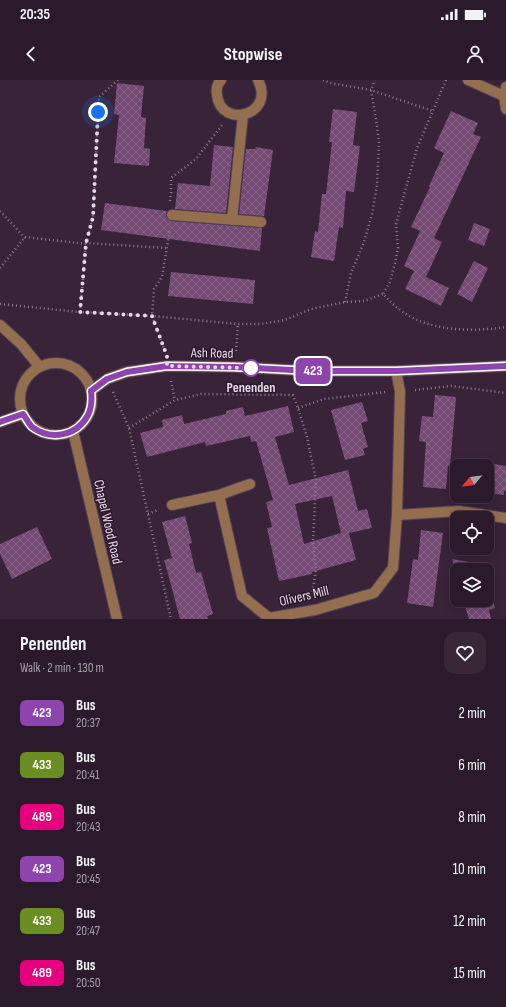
<!DOCTYPE html>
<meta charset="utf-8">
<style>
body{margin:0;font-family:"Sofia Sans Condensed",sans-serif;background:#372737;color:#f1f3f6;height:100vh;display:flex;flex-direction:column;font-size:15px;white-space:nowrap}
*{box-sizing:border-box;margin:0}
p{font-size:13px;color:#a6a1a9}
.icon{flex:none;width:22px;height:22px;fill:none;stroke:currentColor;stroke-width:2;stroke-linecap:round;stroke-linejoin:round}
.map{position:relative;height:539px;overflow:hidden}
.drawer{display:flex;flex-direction:column;background:#2b1a2b;flex:1}
.drawer>*{flex:none}
.badge{padding:0 8px;border-radius:6px;font-size:14px;line-height:26px}
.needle{width:26px;rotate:241deg}
.controls{position:absolute;left:450px;top:379px;display:grid;gap:8px}
.controls a{display:grid;place-items:center;width:44px;height:44px;border-radius:8px;background:#2b1a2b;box-shadow:0 2px 10px #0003,0 0 0 1px #473847;font-size:20px}
.you{position:absolute;width:20px;height:20px;margin:-10px;border:3px solid #fff;border-radius:50%;background:#1a73e8;box-shadow:0 0 0 6px #1a73e833}
.map>.badge{position:absolute;translate:-50% -50%;box-shadow:0 0 0 2px #fff}
.round{display:grid;place-items:center;flex:none;width:42px;height:42px;border-radius:12px;background:#372737}
.overview{display:flex;align-items:center;justify-content:space-between;height:68px;padding:0 20px}
h1{font-size:19px;font-weight:700;line-height:30px}
ul{padding:0;list-style:none}
li{display:flex;align-items:center;gap:12px;height:52px;padding:0 20px}
li div{flex:1}
li b{display:block;font-size:15px}
li em{font-style:normal}
li .badge{min-width:44px;font-weight:700;text-align:center}
.status{display:flex;justify-content:space-between;align-items:center;height:28px;padding:0 20px;background:#2b1a2b;direction:ltr}
.status svg{height:11px;fill:currentColor}
header{display:flex;justify-content:space-between;align-items:center;height:52px;padding:0 20px;background:#2b1a2b;font-size:18px;font-weight:700}
.map>svg:first-child{display:block}
</style>
<div class="status"><b>20:35</b><svg viewBox="0 0 49 12"><path d="M0 12V9h3v3zM5 12V6h3v6zM10 12V3h3v9zM15 12V0h3v12zM26 1h20v11H26zM47 4h2v5h-2z"/></svg></div>
<header><svg class="icon" aria-label="back" viewBox="0 0 24 24"><path d="M15 5l-7 7 7 7"/></svg>Stopwise<svg class="icon" aria-label="person" viewBox="0 0 24 24"><circle cx="12" cy="8" r="4"/><path d="M4 21q1-7 8-7t8 7"/></svg></header>
<div class="map">
<svg width="506" height="539" viewBox="0 0 506 539">
<defs>
<pattern id="building-cross-hatch" width="8" height="8" patternUnits="userSpaceOnUse"><rect width="8" height="8" fill="#744a74"/><path d="M0 0l8 8M0 8l8-8" fill="none" stroke="#886388"/></pattern>
</defs>
<rect width="100%" height="100%" fill="#392339"/>
<path fill="url(#building-cross-hatch)" fill-rule="evenodd" d="M117,3L144,6L141,37L146,38L144,68L150,69L149,86L114,83L119,35L114,34Z
M333,29L357,32L353,65L360,66L354,112L346,111L343,148L339,147L334,181L311,177L315,151L318,152L322,114H326L332,62H329Z
M451,31L478,43L473,54L481,57L434,158L442,162L426,197L449,208L441,226L405,209L414,191L404,186L420,151L411,147L430,107L429,106L444,73L434,68Z
M214,65L233,67L226,133L175,129L178,103L210,106Z
M256,67L273,70L264,136L239,134L246,69H255Z
M105,123L167,131L166,134V137L171,141L262,148L260,171L101,150Z
M474,143L490,149L484,166L468,160Z
M474,181L488,188L472,222L457,214Z
M171,192L255,200L253,224L168,216Z
M435,315L456,317L450,386H448L446,409L423,407L426,362L419,361L422,336L433,337Z
M362,322L368,341L361,343L368,367L363,369L365,375L345,380L331,330Z
M288,326L294,352L275,357L289,405L348,390L358,431L367,429L372,448L349,453L356,480L312,492V494L279,501L267,448L272,447L266,422L273,420L256,361L251,362L250,356L206,366L205,362L147,377L140,353L163,347L162,340L182,335L184,344L226,334V331L243,327L245,336ZM332,416L341,453L304,464L295,424Z
M487,383L506,386V411H504V415L487,413Z
M185,436L192,463L189,464L196,493L201,492L213,534L207,536L208,539H180L167,490L164,480L172,478L162,442Z
M37,447L52,479L12,499L0,474V464Z
M421,450L443,453L433,527L407,523L413,479L418,480Z
M452,479L492,486L488,503L495,528L489,530L491,539H469L463,520H487V490H457V496Z"/>
<g fill="none" stroke-linecap="round" stroke-linejoin="round">
<defs>
<path id="minor" d="M221,0C217,4 216,10 217,15C221,50 276,35 258,0
M468,0L504,16
M506,7L504,16L506,29
M172,135L261,142
M232,140L243,35
M0,245L21,264L39,286
M20 319a36 36 0 1 1 72 0a36 36 0 1 1-72 0Z
M396,291L400,311L397,435L459,431L506,438
M91,311L107,299L127,292L167,286L235,287L312,291H396L506,286
M0,342L23,334
M73,351L117,539
M219,415L242,516L269,538L315,530L374,513L393,488L397,435
M172,425L219,415L250,404"/>
</defs>
<use href="#minor" stroke="#554055" stroke-width="12"/>
<path stroke="#907e90" stroke-width="2.5" stroke-dasharray="1 3" stroke-linecap="butt" d="M118,0L99,17L93,137L86,163L166,168
M323,0L330,3L371,10L433,31
M446,0L417,68L396,144L398,168L395,183L390,202L383,214C388,219 393,225 399,229C427,252 473,252 506,247
M170,121L171,113V98L196,79L222,45
M0,131L25,158
M86,163L80,232L152,236L238,244H261L285,240L311,229L345,222L364,221L383,214
M0,188L25,157L87,164
M345,222L351,193L364,162L372,134L377,105L379,62L376,39L371,10L375,0
M0,224L79,232
M165,271L152,236L154,209L162,197L170,149
M236,271L238,244
M171,301L175,320
M415,310L451,306L506,313
M113,312L129,348L171,539
M298,328L324,319L386,312
M129,348L175,320L201,314L293,315L298,328L307,357L316,400L313,461L316,489L312,515
M148,434L158,430"/>
<use href="#minor" stroke="#936e4f" stroke-width="10"/>
</g>
<g fill="none" stroke-linecap="round" stroke-linejoin="round">
<defs>
<path id="line" d="M0,342L23,334C26,338 29,344 32,347C51,361 77,356 88,335C92,327 92,319 91,311L107,299L127,292L167,286L234,287L312,291H396L506,286"/>
</defs>
<use href="#line" stroke="#fff" stroke-width="9"/>
<use href="#line" stroke="#8e44ad" stroke-width="6"/>
<path stroke="#e5d7e5" stroke-width="4" stroke-dasharray="0 7.2" d="M98,32L93,137L86,163L80,232L152,236L167,276V286L251,288"/>
</g>
<circle fill="#fff" stroke="#8e44ad" stroke-width="2" cx="251" cy="288" r="8"/>
<g text-anchor="middle" dominant-baseline="central" stroke-width="3" stroke-linejoin="round" paint-order="stroke">
<g font-size="14" fill="#e5d7e5" stroke="#2e192e">
<text transform="translate(212 273) rotate(1)">Ash Road</text>
<text transform="translate(108 442) rotate(77)">Chapel Wood Road</text>
<text transform="translate(304 516) rotate(-13)">Olivers Mill</text>
</g>
<g font-size="14" font-weight="bold" fill="#e5d7e5" stroke="#2e192e">
<text x="251" y="307">Penenden</text>
</g>
</g>
</svg>
<div class="controls">
<a><svg class="needle" viewBox="-14 -14 28 28"><path d="M0-13l5 13h-10z" fill="#e53935"/><path d="M0 13l5-13h-10z" fill="#a6a1a9"/></svg></a>
<a><svg class="icon" aria-label="locate" viewBox="0 0 24 24"><circle cx="12" cy="12" r="6"/><path d="M12 2v4M12 18v4M2 12h4M18 12h4"/></svg></a>
<a><svg class="icon" aria-label="layers" viewBox="0 0 24 24"><path d="M12 4l9 5-9 5-9-5zM3 14l9 5 9-5"/></svg></a>
</div>
<div class="you" style="left:98px;top:32px"></div>
<b class="badge" style="left:313px;top:291px;background:#8e44ad;color:#fff">423</b>
</div>
<section class="drawer">
<div class="overview"><div><h1>Penenden</h1><p>Walk · 2 min · 130 m</p></div><a class="round"><svg class="icon" aria-label="heart" viewBox="0 0 24 24"><path d="M12 20l-8-8c-3-5 5-10 8-4 3-6 11-1 8 4z"/></svg></a></div>
<ul>
<li><span class="badge" style="background:#8e44ad;color:#fff">423</span><div><b>Bus</b><p>20:37</p></div><em>2 min</em></li>
<li><span class="badge" style="background:#6b8e23;color:#fff">433</span><div><b>Bus</b><p>20:41</p></div><em>6 min</em></li>
<li><span class="badge" style="background:#e6007e;color:#fff">489</span><div><b>Bus</b><p>20:43</p></div><em>8 min</em></li>
<li><span class="badge" style="background:#8e44ad;color:#fff">423</span><div><b>Bus</b><p>20:45</p></div><em>10 min</em></li>
<li><span class="badge" style="background:#6b8e23;color:#fff">433</span><div><b>Bus</b><p>20:47</p></div><em>12 min</em></li>
<li><span class="badge" style="background:#e6007e;color:#fff">489</span><div><b>Bus</b><p>20:50</p></div><em>15 min</em></li>
</ul>
</section>
